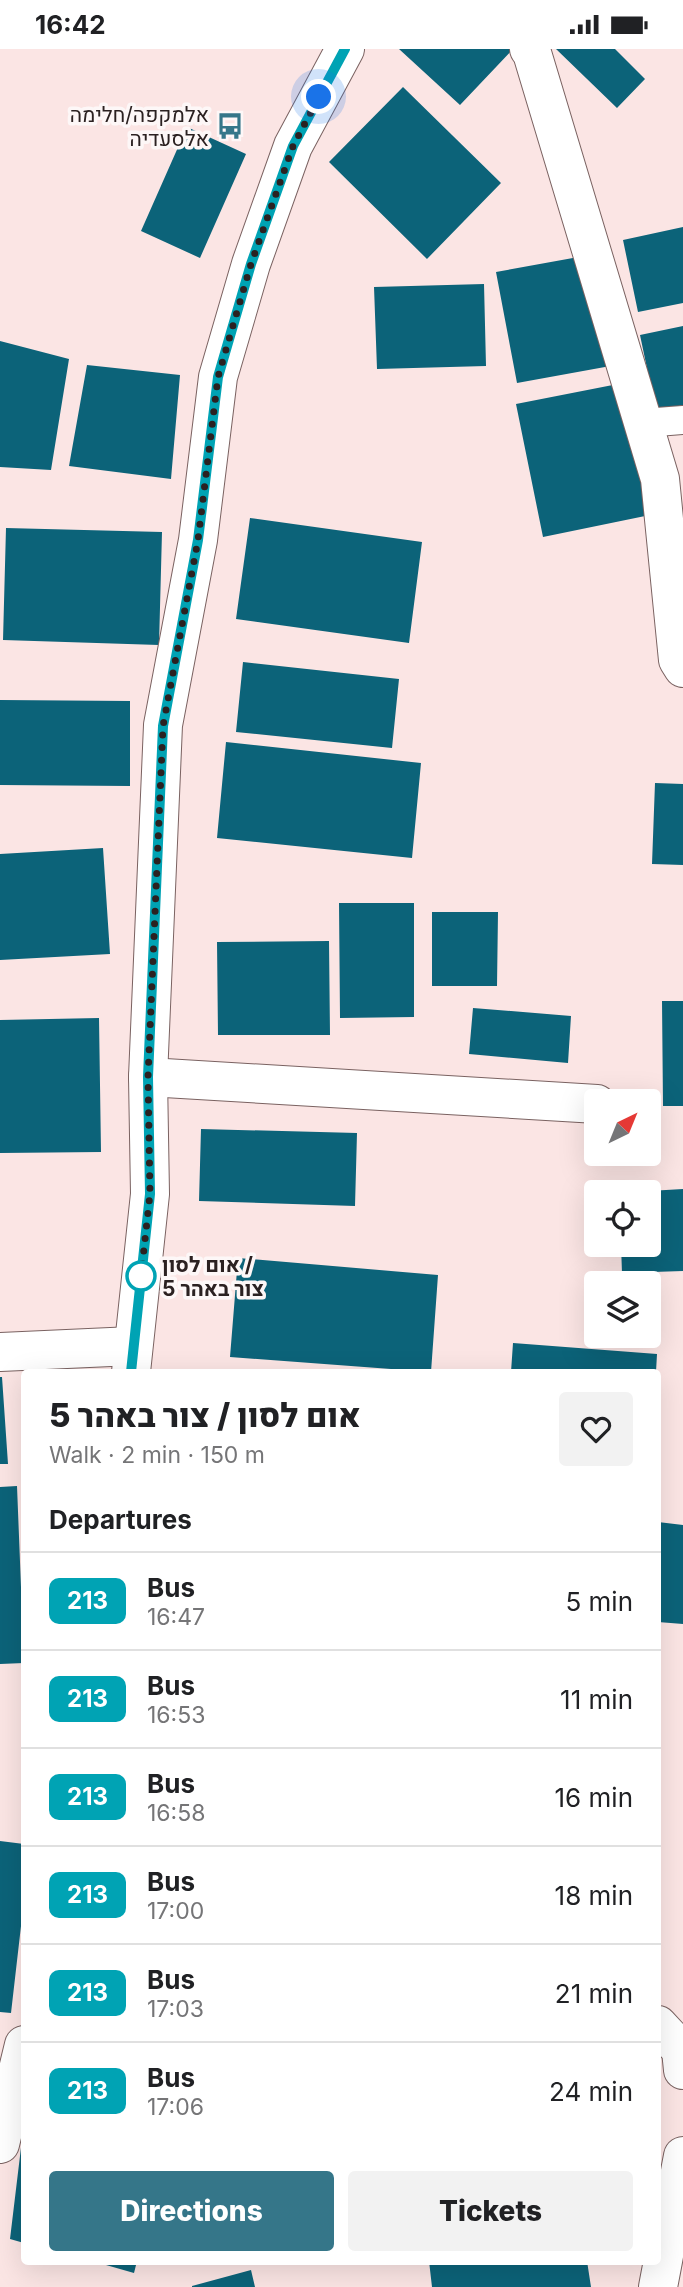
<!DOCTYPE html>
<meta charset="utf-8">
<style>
body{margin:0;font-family:Inter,Heebo,sans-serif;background:#f2f2f2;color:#202124;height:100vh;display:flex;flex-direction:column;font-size:26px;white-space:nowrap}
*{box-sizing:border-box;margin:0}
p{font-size:23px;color:#757577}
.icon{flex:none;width:38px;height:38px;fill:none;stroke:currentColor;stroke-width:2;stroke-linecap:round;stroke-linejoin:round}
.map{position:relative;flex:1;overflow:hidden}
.details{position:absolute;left:21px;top:1320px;width:640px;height:896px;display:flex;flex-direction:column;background:#fff;border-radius:7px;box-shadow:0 7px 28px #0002}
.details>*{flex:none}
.badge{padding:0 14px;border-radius:10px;font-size:24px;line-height:46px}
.needle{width:46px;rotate:43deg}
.controls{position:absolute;left:584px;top:1040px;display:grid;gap:14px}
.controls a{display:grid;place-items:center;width:77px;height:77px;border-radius:7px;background:#fff;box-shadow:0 7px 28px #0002;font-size:35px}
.you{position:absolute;width:35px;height:35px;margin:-18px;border:5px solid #fff;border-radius:50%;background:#1a73e8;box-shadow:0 0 0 10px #1a73e833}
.map>.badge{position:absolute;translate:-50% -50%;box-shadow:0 0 0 4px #fff}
h2{padding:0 28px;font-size:26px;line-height:63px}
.round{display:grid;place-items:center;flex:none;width:74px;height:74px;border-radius:7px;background:#f2f2f2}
.summary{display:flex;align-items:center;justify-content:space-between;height:119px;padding:0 28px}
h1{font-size:33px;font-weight:800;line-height:52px}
.action{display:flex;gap:14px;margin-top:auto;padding:14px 28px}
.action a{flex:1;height:80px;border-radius:7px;background:#357689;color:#fff;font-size:28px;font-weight:800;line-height:80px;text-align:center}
.action a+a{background:#f2f2f2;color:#202124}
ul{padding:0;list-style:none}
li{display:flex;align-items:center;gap:21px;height:98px;padding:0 28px;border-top:2px solid #e0e0e0}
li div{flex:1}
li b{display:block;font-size:26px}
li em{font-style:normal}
li .badge{min-width:77px;font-weight:700;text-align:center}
.status{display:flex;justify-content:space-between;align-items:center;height:49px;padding:0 35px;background:#fff;direction:ltr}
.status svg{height:19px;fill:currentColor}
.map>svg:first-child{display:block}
</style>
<div class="status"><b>16:42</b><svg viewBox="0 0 49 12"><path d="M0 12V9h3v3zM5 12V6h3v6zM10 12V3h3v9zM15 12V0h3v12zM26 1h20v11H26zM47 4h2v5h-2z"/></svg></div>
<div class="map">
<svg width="683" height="2238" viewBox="0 0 683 2238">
<rect width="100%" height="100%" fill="#fbe5e4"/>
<path fill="#0c6379" d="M399,0H513L460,56Z
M556,0H615L645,30L617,59Z
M403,38L501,134L427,210L329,113Z
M187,78L246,105L200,209L141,182Z
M683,178V254L638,263L623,191Z
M595,205L616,316L517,334L496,223Z
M484,235L486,317L377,320L374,238Z
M683,277V356L656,362L640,286Z
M0,292L69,310L51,421L0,418Z
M87,316L180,326L171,430L69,417Z
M623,334L650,466L543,488L516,355Z
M250,469L422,493L409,594L236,570Z
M6,479L162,483L159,596L3,591Z
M243,613L399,630L392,699L236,683Z
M0,651L130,652V737L0,736Z
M226,693L421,714L412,809L217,789Z
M655,734L683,735V816L652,815Z
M103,799L110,905L0,911V805Z
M339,854H414V968L340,969Z
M432,863H498L497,937H432Z
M329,892L330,986H218L217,893Z
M662,952H683V1057H663Z
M473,959L571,967L568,1014L469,1005Z
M99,969L101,1103L0,1104V971Z
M201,1080L357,1084L355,1157L199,1152Z
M683,1140V1222L622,1224L621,1195H649V1142Z
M238,1209L438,1226L431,1323L230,1308Z
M513,1294L657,1305L656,1323H511Z
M0,1328H2L8,1415H0Z
M17,1437L24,1614L0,1615V1438Z
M658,1473L683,1476V1575L658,1573Z
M0,1792L24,1795V1851L11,1964L0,1963Z
M23,2082L24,2083V2194L10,2190Z
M92,2212H137L134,2224Z
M429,2212H587L591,2238H432Z
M251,2221L255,2238H192V2237Z"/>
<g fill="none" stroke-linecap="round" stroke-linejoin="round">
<defs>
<path id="lane" d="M644,374L683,371"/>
<path id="street" d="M529,0L532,4L660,430L678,611L683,619
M148,1028L597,1055
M0,1303L133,1297
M658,1976L681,2001L683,2021
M658,2238L683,2107"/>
<path id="secondary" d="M131,1323L150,1145L148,1028L163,676L198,491L218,328L251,215L293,97L345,0
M0,2095L24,1996"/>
</defs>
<use href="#lane" stroke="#7a6261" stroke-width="30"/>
<use href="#street" stroke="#7a6261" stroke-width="40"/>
<use href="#secondary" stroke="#7a6261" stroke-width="40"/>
<use href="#lane" stroke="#fff" stroke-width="28"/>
<use href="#street" stroke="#fff" stroke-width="38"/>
<use href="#secondary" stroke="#fff" stroke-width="38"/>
</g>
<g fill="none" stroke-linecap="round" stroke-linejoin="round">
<defs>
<path id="line" d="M131,1323L150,1145L148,1028L163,677L198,491L218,328L251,215L293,97L345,0"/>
</defs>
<use href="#line" stroke="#fff" stroke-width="16"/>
<use href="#line" stroke="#00a3b4" stroke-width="10"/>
<path stroke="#2b2121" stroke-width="7" stroke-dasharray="0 12.6" d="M141,1227L150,1145L148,1028L163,677L198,491L218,328L251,215L293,97L319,48"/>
</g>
<defs>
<symbol id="bus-bare" viewBox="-9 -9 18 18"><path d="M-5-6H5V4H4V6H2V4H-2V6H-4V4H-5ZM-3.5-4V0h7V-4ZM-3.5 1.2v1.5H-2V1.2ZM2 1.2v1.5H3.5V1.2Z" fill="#357689" stroke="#fdf7f7" stroke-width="2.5" paint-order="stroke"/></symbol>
</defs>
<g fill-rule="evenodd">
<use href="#bus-bare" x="211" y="58" width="38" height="38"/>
</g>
<circle fill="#fff" stroke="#00a3b4" stroke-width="3.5" cx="141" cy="1227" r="14"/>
<g text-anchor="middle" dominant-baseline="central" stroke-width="7" stroke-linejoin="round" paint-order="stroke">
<g font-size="21" fill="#2b2121" stroke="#fdf7f7" text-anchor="end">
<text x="209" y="65">אלמקפה/חלימה<tspan x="209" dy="24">אלסעדיה</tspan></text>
</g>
<g font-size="21" font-weight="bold" fill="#2b2121" stroke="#fdf7f7" text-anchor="start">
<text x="162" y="1215">אום לסון /<tspan x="162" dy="24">צור באהר 5</tspan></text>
</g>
</g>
</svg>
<div class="controls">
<a><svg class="needle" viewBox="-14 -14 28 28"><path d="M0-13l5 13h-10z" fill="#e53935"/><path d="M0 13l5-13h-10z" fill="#757577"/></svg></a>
<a><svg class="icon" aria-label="locate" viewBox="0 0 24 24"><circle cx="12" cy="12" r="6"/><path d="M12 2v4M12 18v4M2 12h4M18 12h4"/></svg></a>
<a><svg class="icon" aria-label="layers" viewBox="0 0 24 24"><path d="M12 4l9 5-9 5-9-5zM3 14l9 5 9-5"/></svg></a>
</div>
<div class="you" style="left:319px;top:48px"></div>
<section class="details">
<div class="summary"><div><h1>אום לסון / צור באהר 5</h1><p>Walk · 2 min · 150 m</p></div><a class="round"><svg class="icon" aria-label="heart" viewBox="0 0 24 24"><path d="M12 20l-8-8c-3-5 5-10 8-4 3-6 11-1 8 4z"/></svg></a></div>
<h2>Departures</h2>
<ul>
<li><span class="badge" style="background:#00a3b4;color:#fff">213</span><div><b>Bus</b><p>16:47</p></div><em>5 min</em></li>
<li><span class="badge" style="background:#00a3b4;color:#fff">213</span><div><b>Bus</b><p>16:53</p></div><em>11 min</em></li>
<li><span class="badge" style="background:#00a3b4;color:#fff">213</span><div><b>Bus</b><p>16:58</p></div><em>16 min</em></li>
<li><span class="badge" style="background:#00a3b4;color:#fff">213</span><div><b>Bus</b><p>17:00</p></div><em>18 min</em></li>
<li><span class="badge" style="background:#00a3b4;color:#fff">213</span><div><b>Bus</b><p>17:03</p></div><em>21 min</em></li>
<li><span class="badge" style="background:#00a3b4;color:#fff">213</span><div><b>Bus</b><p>17:06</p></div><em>24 min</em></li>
</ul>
<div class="action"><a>Directions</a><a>Tickets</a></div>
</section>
</div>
